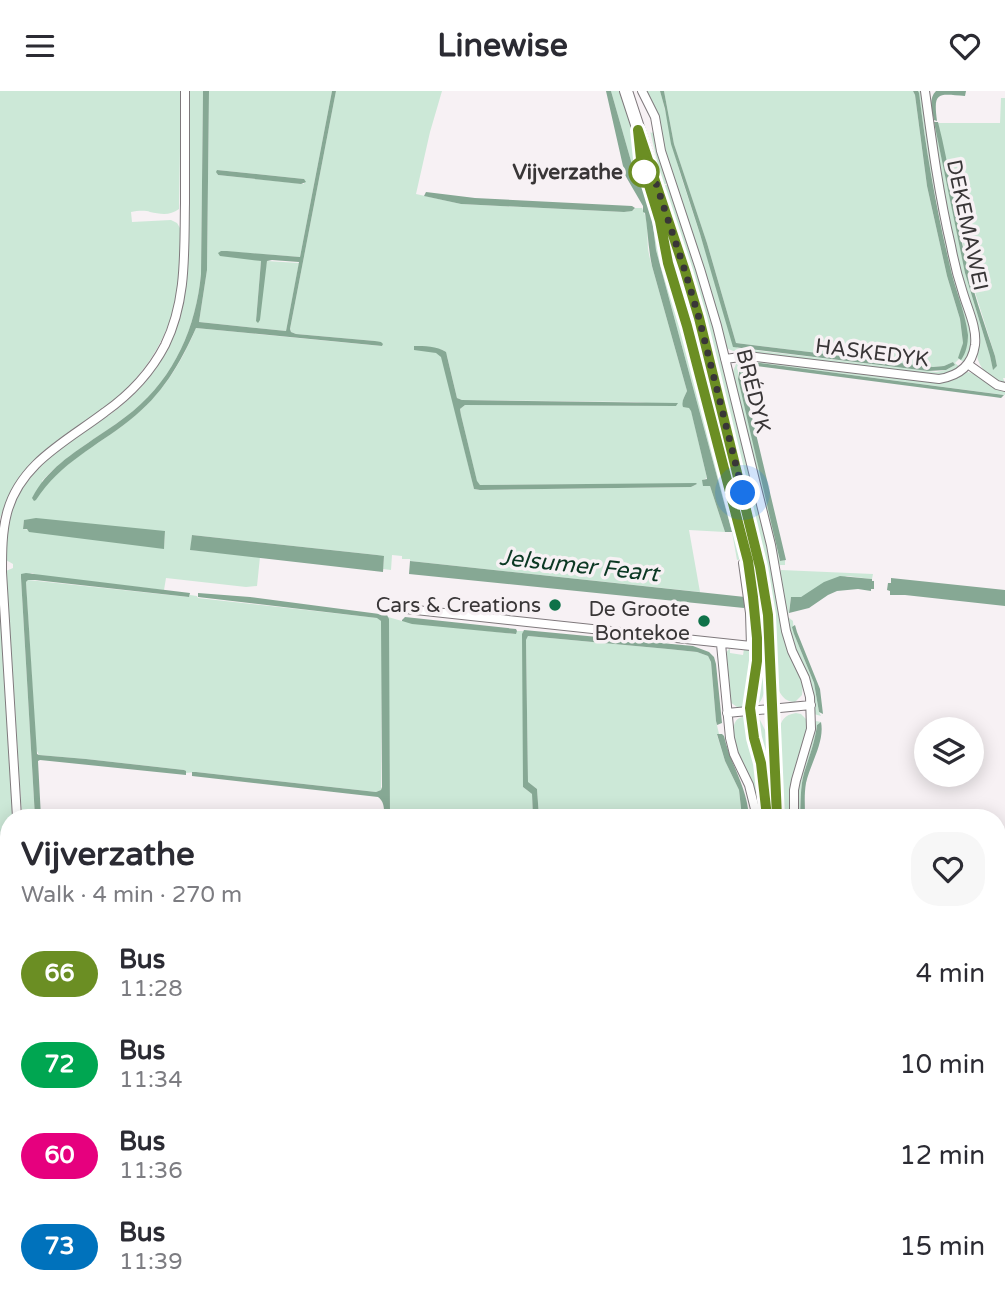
<!DOCTYPE html>
<meta charset="utf-8">
<style>
body{margin:0;font-family:"Varela Round",sans-serif;background:#f7f7f7;color:#2b2b33;height:100vh;display:flex;flex-direction:column;font-size:26px;white-space:nowrap}
*{box-sizing:border-box;margin:0}
p{font-size:23px;color:#7c7c81}
.icon{flex:none;width:38px;height:38px;fill:none;stroke:currentColor;stroke-width:2;stroke-linecap:round;stroke-linejoin:round}
.map{position:relative;flex:1;overflow:hidden}
.details{position:absolute;left:0px;top:718px;width:1006px;height:499px;display:flex;flex-direction:column;background:#fff;border-radius:28px 28px 0 0;box-shadow:0 4px 18px #0003}
.details>*{flex:none}
.badge{padding:0 14px;border-radius:23px;font-size:24px;line-height:46px}
.fabs{position:absolute;left:914px;top:626px;display:grid;gap:14px}
.fabs a{display:grid;place-items:center;width:70px;height:70px;border-radius:50%;background:#fff;box-shadow:0 4px 18px #0003;font-size:35px}
.you{position:absolute;width:35px;height:35px;margin:-18px;border:5px solid #fff;border-radius:50%;background:#1a73e8;box-shadow:0 0 0 10px #1a73e833}
.map>.badge{position:absolute;translate:-50% -50%;box-shadow:0 0 0 4px #fff}
.round{display:grid;place-items:center;flex:none;width:74px;height:74px;border-radius:28px;background:#f7f7f7}
.overview{display:flex;align-items:center;justify-content:space-between;height:119px;padding:0 21px}
h1{font-size:33px;font-weight:700;line-height:52px}
ul{padding:0;list-style:none}
li{display:flex;align-items:center;gap:21px;height:91px;padding:0 21px}
li div{flex:1}
li b{display:block;font-size:26px}
li em{font-style:normal}
li .badge{min-width:77px;font-weight:700;text-align:center}
header{display:flex;justify-content:space-between;align-items:center;height:91px;padding:0 21px;background:#fff;font-size:32px;font-weight:700}
.map>svg:first-child{display:block}
</style>
<header><svg class="icon" aria-label="menu" viewBox="0 0 24 24"><path d="M4 6h16M4 12h16M4 18h16"/></svg>Linewise<svg class="icon" aria-label="heart" viewBox="0 0 24 24"><path d="M12 20l-8-8c-3-5 5-10 8-4 3-6 11-1 8 4z"/></svg></header>
<div class="map">
<svg width="1005" height="1216" viewBox="0 0 1005 1216">
<rect width="100%" height="100%" fill="#f7f1f4"/>
<path fill="#cce8d7" fill-rule="evenodd" d="M0,0H181L179,118C170,125 160,123 150,121C145,119 137,120 131,121L132,131L171,129L177,132L180,137C180,155 180,173 179,191C174,238 147,284 109,313C58,352 24,361 0,427Z
M189,0H203L201,183C196,240 171,293 124,327C96,348 65,364 42,390L43,398C67,368 102,352 131,328C162,303 181,273 196,237L381,255L383,254L375,250L296,243L291,241L290,238L336,0H442L430,41L416,103L461,113L624,121L634,119L635,117H642C649,129 647,144 648,158C649,163 650,169 652,175L687,300L683,309L691,319L707,387L703,389V395H710L725,441L689,439L700,501L410,470V468H402V465L392,464L391,479L383,478L384,466L377,464L192,444L191,459L260,466L257,495L246,496L166,487L164,499L39,485L32,482L21,487L35,726H22L6,480L13,477V473L6,469C7,452 7,433 13,417C31,369 78,348 116,319C135,304 153,285 165,263C192,214 188,166 189,112C189,75 189,37 189,0ZM414,255L443,259L447,265L457,307L462,309L636,311L678,315L465,314L460,318L461,324L477,391L480,394L697,393L691,396L480,399L474,398L442,266L440,263ZM27,429L165,441L164,457L23,438L24,430Z
M209,0H332L300,166L221,160L261,170L256,230L267,170L299,172L286,240L199,231L207,179ZM217,79L304,88V93L218,84L217,83Z
M611,0H621L630,28L639,71L638,74L646,100H648L659,136L667,176L685,237L723,390L745,467L737,469L732,441L656,159L651,119L644,99L635,84Z
M645,0H660C668,27 672,55 680,82L737,257L936,281L946,279L955,274L953,271L944,275L933,276L736,252L707,152L674,53L664,0H913L915,4L927,95L947,185L960,228L963,252L959,268L968,248L967,243L964,225L949,173L930,77L918,0H922L973,243L971,260L965,272L959,268L955,272L961,277L939,285L739,262L728,258L725,255Z
M1001,7H1005V287H1003L1005,292C993,292 982,280 978,269L956,168L932,32L934,31L937,44L965,182L990,265L993,278L997,275L995,265L969,182L938,32H1000Z
M653,39H654L668,92L663,94L650,40L651,42L653,41Z
M669,93L704,201L803,591L802,604L795,611C787,611 783,607 779,600L774,530L663,95Z
M656,111L688,205L748,444L759,498L762,531L765,599C762,607 762,612 753,616C751,597 759,579 759,560C759,532 755,504 751,476L698,268L671,171L664,136Z
M743,268L937,290L968,281L978,284L1005,299V304L760,272L746,271L738,279V288L771,426L779,468L780,470L785,469V474H780L777,471L732,283L736,273Z
M781,479L873,483L872,488L847,485L801,506H791L788,526L793,530L794,543L814,592L819,621L821,625L814,623L788,535L780,481Z
M28,489L188,506L190,504L197,505L198,507L378,527L381,530L382,534L381,699L376,701L196,681L186,682L184,679L86,668L39,664L36,658L26,491Z
M0,522L13,726H9V862L0,738Z
M388,526L402,530L515,543L517,540H523V696L532,703L533,726H390Z
M528,545L668,558L697,561L708,565L711,571L716,630L719,643L717,644L725,670L739,699L742,726H539L537,698L528,692L526,549Z
M729,558H730V562L743,564L744,558L755,559L747,617L737,616L730,611L725,563Z
M796,622L801,623L807,629V640L791,726H782L779,640C781,629 784,624 796,622Z
M747,625L759,675L765,726H760C754,710 728,647 734,634C736,627 741,626 747,625Z
M753,626L760,629L766,641L772,726H770L764,677L755,644Z
M816,630L821,631L817,634C815,651 809,666 804,682C800,697 801,711 800,726H797V700Z
M1005,802V1006H998V849L1001,833L998,831V826H1002Z
M9,869V899L0,900V872L4,874L7,873Z
M9,907V933L6,934L9,959V1131L0,1129V908Z
M998,1026H1005V1162H998Z
M0,1158L9,1163V1208H43L49,1216H0Z
M998,1171H1005V1216H958V1208H998Z
M63,1208H165V1212L189,1214L190,1208H212V1216H70Z
M257,1208H368L382,1209V1208H452L451,1216H261Z
M523,1208H551L550,1216H524Z
M587,1208H801L803,1216H586Z
M855,1208H948L949,1216H856Z"/>
<path fill="#86a894" d="M203,0H209L207,179L199,231L286,240L299,171L272,169L267,170L260,229L258,232L256,230L261,170L220,165L218,162L221,160H227L300,166L332,0H336L290,238L291,241L296,243L375,250L381,251L383,253L382,255L196,237C180,273 162,304 130,329C96,356 61,371 36,409L34,410L32,407C47,378 72,363 98,345C110,337 122,329 133,320C175,285 196,236 201,183Z
M606,0H611L635,84L644,99L651,119L656,159L732,441H725L710,395H703L702,389L707,388V387L691,320L689,317L683,316C681,310 685,305 687,300L652,175C648,157 648,139 645,122L643,121V115L625,84Z
M660,0H664L674,53L707,152L736,252L933,276L944,275L953,271L955,274L946,279L928,280L733,256L700,143L671,53L665,18Z
M913,0H918L919,2C926,59 936,116 949,171C954,196 965,219 968,244C968,253 966,262 961,269L958,267L963,252L960,228L947,185L927,95L915,4Z
M936,0H966L965,5C938,3 933,0 937,30L934,29C932,20 928,8 936,0Z
M934,31H938C951,81 956,132 969,182C976,210 986,237 995,265L997,275L993,279L990,265L965,182Z
M217,79L304,88L306,91L301,93L218,84L216,81Z
M426,101L475,107L632,115L635,117L632,120L624,121L461,113L424,105Z
M414,255C424,255 437,255 446,261L457,307L462,309L678,312L676,315L465,314L460,318L461,324L477,390L480,394L696,392L697,393L691,396L480,399L474,398L441,266L436,262L414,259Z
M746,271L760,272L1004,304L1001,307L994,306L756,275H749L745,277L742,284L743,288L786,469L780,470L738,288L740,276Z
M36,427L165,440L164,458L29,441L27,438H23L24,429Z
M192,444L377,464L384,465L383,481L190,459Z
M410,470L745,506L744,517L409,483Z
M26,482L190,502L189,506L35,489H28L26,491L37,663L39,664L86,668L184,679L186,680V684L40,669L38,670L41,726H35L21,487V483Z
M840,485L872,488V490H874V498H871V500L858,498L837,500L828,504L809,517L789,522L791,506H801L824,491Z
M891,487L1005,499V515L905,504H890V500L887,499L888,492H891Z
M198,502L250,506L387,524L389,528L390,726H384C384,719 385,711 378,706L192,685V681H196L376,701L381,699L382,696L381,530L377,527L198,506Z
M405,526L516,538L517,540L516,543L412,533L402,530V529Z
M795,534L797,541L820,598L823,623L819,621L814,592L794,543L792,536Z
M524,539L693,555L709,561L714,566L716,573L722,632L717,634L716,630L711,571L708,565L697,561L668,558L528,545L526,549L528,691L537,698L539,726H533L532,703L523,696L522,543Z
M821,631C825,651 810,673 806,692C804,703 805,715 805,726H800C801,711 800,697 804,682C809,666 815,651 817,634Z
M717,643H722L724,645C731,675 747,695 749,726H742L739,699L725,670Z
M0,738L9,862L7,873L4,874L0,872Z
M1005,777V802L1000,827L998,826L999,810L998,793L1001,790Z
M221,1208H257L261,1216H221Z"/>
<g fill="none" stroke-linecap="round" stroke-linejoin="round">
<defs>
<path id="minor" d="M642,0L655,26L661,60L700,178L717,235L771,454L786,540L792,560L805,587L810,606L811,638L796,689L794,699V726
M725,268L748,265L939,288C958,285 972,275 975,254C977,237 968,219 963,202C958,187 954,171 951,155C939,104 932,52 925,0
M969,274L997,294L1005,296
M397,517L751,555L750,522L743,472
M721,553L730,647L734,663L749,694L757,726
M727,622L811,614
M17,726L2,481C2,461 2,441 7,422C20,372 67,350 105,321C129,304 151,281 165,254C187,209 184,161 185,112C185,75 185,37 185,0
M0,1153L9,1157
M58,1208L65,1216
M811,1208V1216
M842,1208L844,1216"/>
<path id="primary" d="M626,0L685,180L699,227L760,476L768,524L777,726
M826,1208L827,1216"/>
</defs>
<use href="#minor" stroke="#7f797c" stroke-width="10"/>
<use href="#primary" stroke="#7f797c" stroke-width="14"/>
<use href="#minor" stroke="#fff" stroke-width="8"/>
<use href="#primary" stroke="#fff" stroke-width="12"/>
</g>
<g fill="none" stroke-linecap="round" stroke-linejoin="round">
<defs>
<path id="line" d="M767,726L761,672L754,647L750,617L757,570V547L753,506L748,470L687,235L668,172L660,130L641,68L638,39L685,180L699,227L760,476L768,524L777,726"/>
</defs>
<use href="#line" stroke="#fff" stroke-width="16"/>
<use href="#line" stroke="#6b8e23" stroke-width="10"/>
<path stroke="#393637" stroke-width="7" stroke-dasharray="0 12.6" d="M644,81L651,77L685,180L699,227L743,402"/>
</g>
<circle fill="#fff" stroke="#6b8e23" stroke-width="3.5" cx="644" cy="81" r="14"/>
<g fill="#0f7249" stroke="#f7f1f4" stroke-width="2.5">
<circle cx="555" cy="514" r="7"/>
<circle cx="704" cy="530" r="7"/>
</g>
<g text-anchor="middle" dominant-baseline="central" stroke-width="7" stroke-linejoin="round" paint-order="stroke">
<g font-size="21" font-weight="bold" fill="#393637" stroke="#f7f1f4" text-anchor="end">
<text x="623" y="81">Vijverzathe</text>
</g>
<g font-size="21" fill="#393637" stroke="#f7f1f4">
<text transform="translate(967 134) rotate(78)">DEKEMAWEI</text>
<text transform="translate(872 262) rotate(7)">HASKEDYK</text>
<text transform="translate(753 300) rotate(76)">BRÉDYK</text>
</g>
<g font-size="21" fill="#393637" stroke="#f7f1f4" text-anchor="end">
<text x="541" y="514">Cars &amp; Creations</text>
<text x="690" y="518">De Groote<tspan x="690" dy="24">Bontekoe</tspan></text>
</g>
<g font-size="23" font-style="italic" fill="#0b3823" stroke="#f7f1f4">
<text transform="translate(579 475) rotate(6)">Jelsumer Feart</text>
</g>
</g>
</svg>
<div class="fabs">
<a><svg class="icon" aria-label="layers" viewBox="0 0 24 24"><path d="M12 4l9 5-9 5-9-5zM3 14l9 5 9-5"/></svg></a>
</div>
<div class="you" style="left:743px;top:402px"></div>
<section class="details">
<div class="overview"><div><h1>Vijverzathe</h1><p>Walk · 4 min · 270 m</p></div><a class="round"><svg class="icon" aria-label="heart" viewBox="0 0 24 24"><path d="M12 20l-8-8c-3-5 5-10 8-4 3-6 11-1 8 4z"/></svg></a></div>
<ul>
<li><span class="badge" style="background:#6b8e23;color:#fff">66</span><div><b>Bus</b><p>11:28</p></div><em>4 min</em></li>
<li><span class="badge" style="background:#00a651;color:#fff">72</span><div><b>Bus</b><p>11:34</p></div><em>10 min</em></li>
<li><span class="badge" style="background:#e6007e;color:#fff">60</span><div><b>Bus</b><p>11:36</p></div><em>12 min</em></li>
<li><span class="badge" style="background:#0072bc;color:#fff">73</span><div><b>Bus</b><p>11:39</p></div><em>15 min</em></li>
</ul>
</section>
</div>
